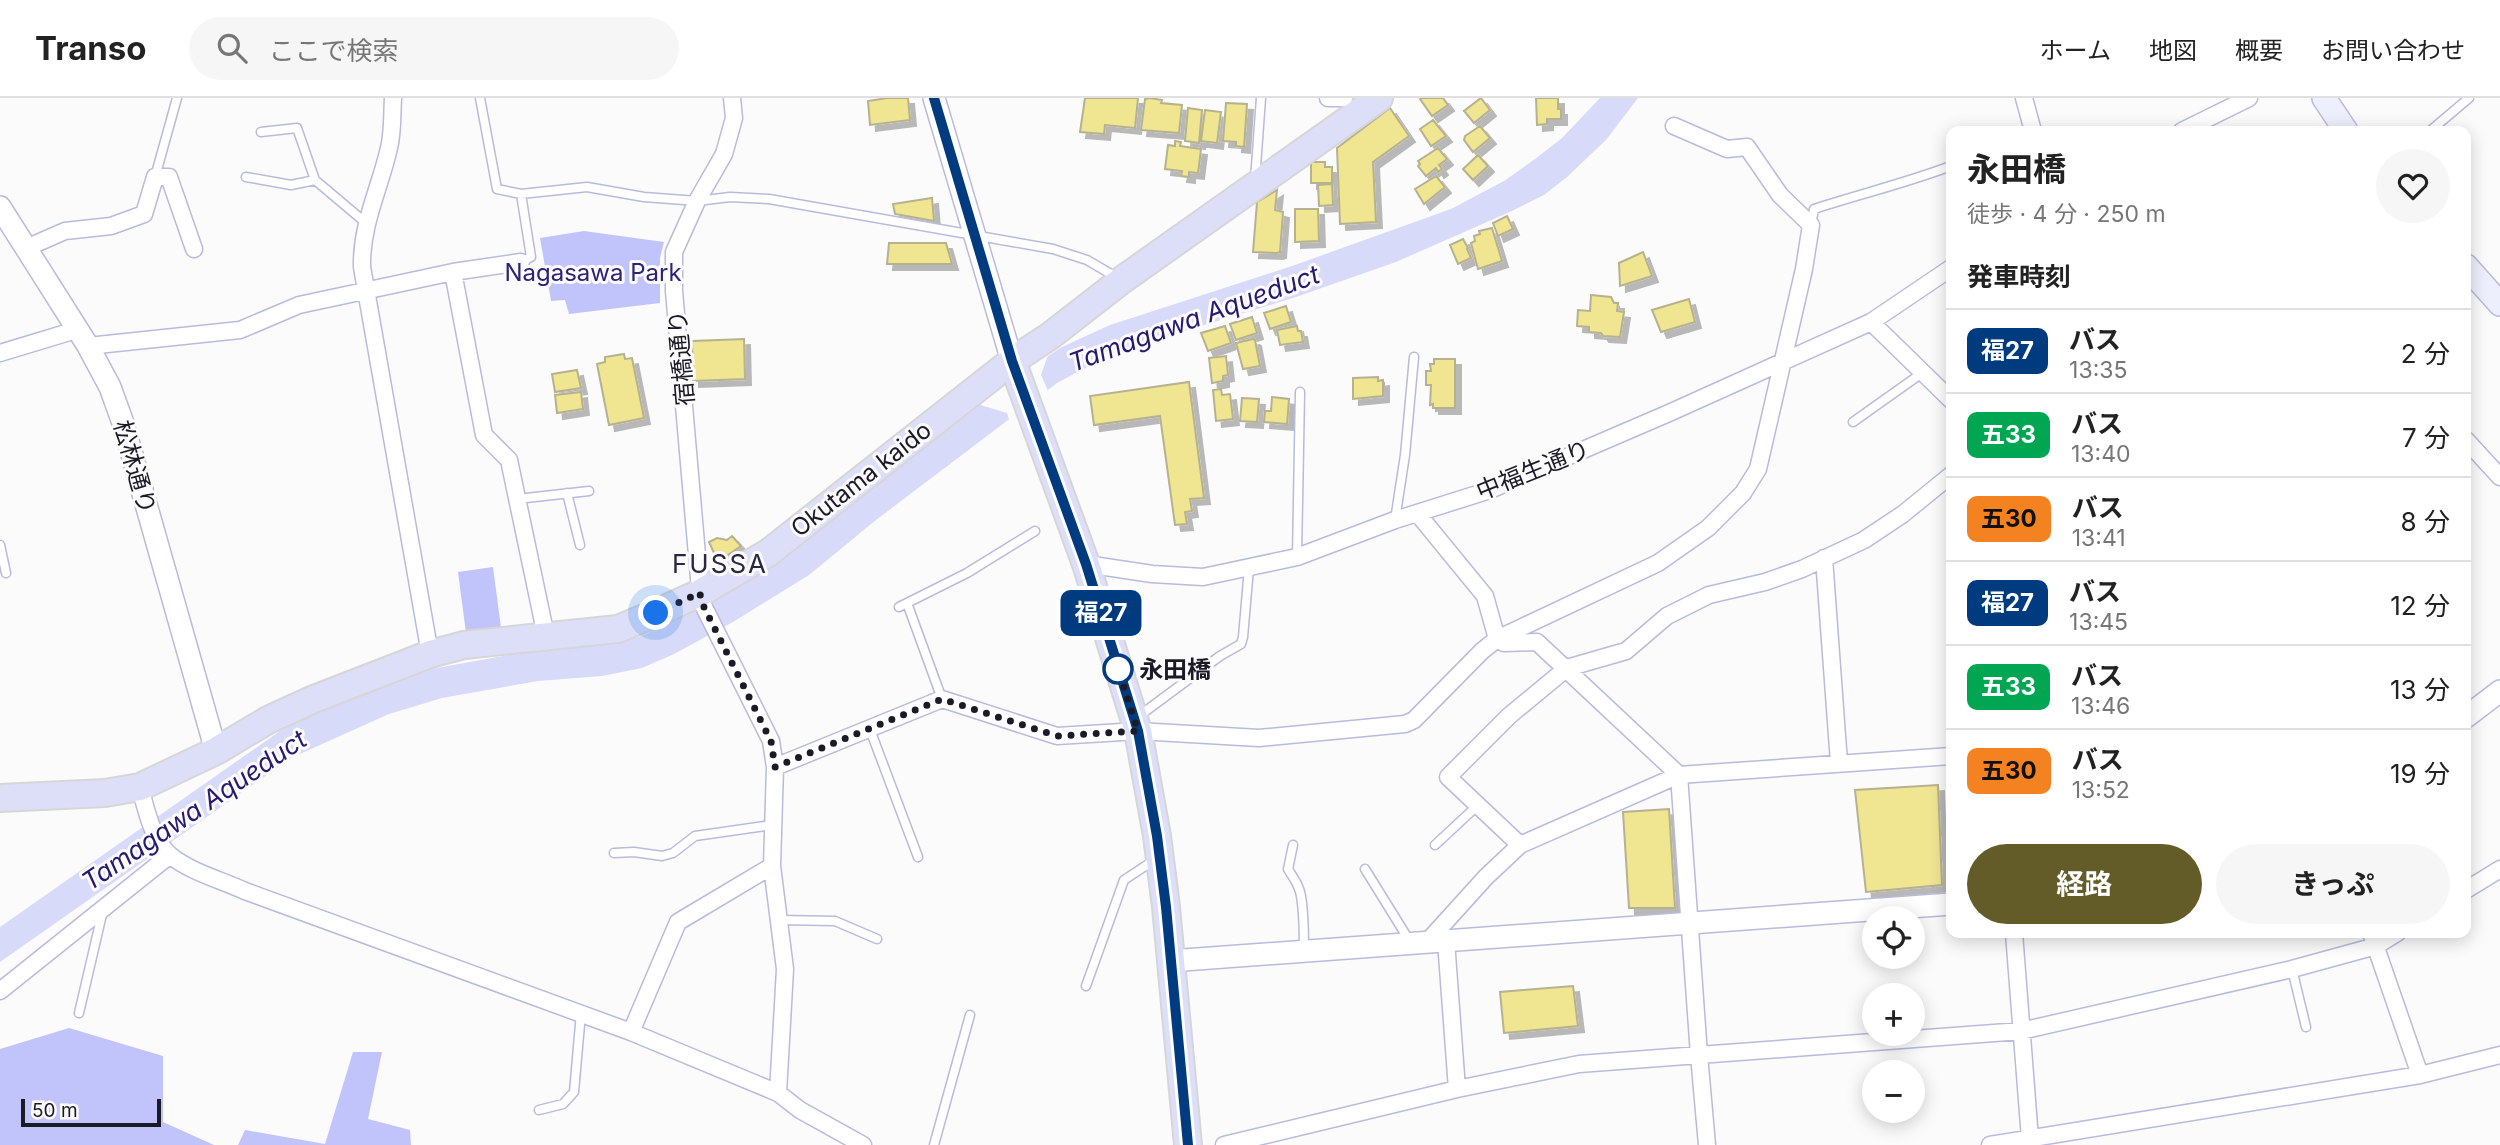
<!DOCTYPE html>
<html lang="ja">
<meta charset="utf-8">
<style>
body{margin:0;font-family:Inter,"Noto Sans JP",sans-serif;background:#f6f6f6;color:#222;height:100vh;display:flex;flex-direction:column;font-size:26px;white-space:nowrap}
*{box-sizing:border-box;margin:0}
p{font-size:23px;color:#767676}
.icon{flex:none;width:38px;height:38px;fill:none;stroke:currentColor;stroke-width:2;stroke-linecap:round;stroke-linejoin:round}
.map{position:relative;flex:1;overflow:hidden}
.sheet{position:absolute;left:1946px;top:28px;width:525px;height:812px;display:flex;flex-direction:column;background:#fff;border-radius:14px;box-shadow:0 4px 18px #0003}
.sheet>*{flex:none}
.badge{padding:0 14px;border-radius:10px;font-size:24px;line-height:46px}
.tools{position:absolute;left:1862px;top:808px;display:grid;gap:14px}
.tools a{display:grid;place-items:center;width:63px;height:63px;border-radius:50%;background:#fff;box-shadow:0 4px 18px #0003;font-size:35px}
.scale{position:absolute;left:21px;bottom:18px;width:140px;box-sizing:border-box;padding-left:7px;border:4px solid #1a1b27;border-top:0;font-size:19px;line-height:24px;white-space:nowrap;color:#1a1b27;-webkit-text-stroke:5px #fbfbfb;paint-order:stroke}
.you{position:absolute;width:35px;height:35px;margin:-18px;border:5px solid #fff;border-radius:50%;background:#1a73e8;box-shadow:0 0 0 10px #1a73e833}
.map>.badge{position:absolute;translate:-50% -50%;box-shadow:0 0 0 4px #fff}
h2{padding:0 21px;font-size:26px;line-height:63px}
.round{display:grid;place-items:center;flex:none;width:74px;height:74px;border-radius:37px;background:#f6f6f6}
.summary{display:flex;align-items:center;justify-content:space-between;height:119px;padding:0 21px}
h1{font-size:33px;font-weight:700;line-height:52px}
.button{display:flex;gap:14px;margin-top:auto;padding:14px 21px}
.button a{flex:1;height:80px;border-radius:42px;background:#635c29;color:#fff;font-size:28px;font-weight:700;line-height:80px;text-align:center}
.button a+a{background:#f6f6f6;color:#222}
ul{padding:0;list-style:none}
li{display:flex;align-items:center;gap:21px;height:84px;padding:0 21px;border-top:2px solid #e0e0e0}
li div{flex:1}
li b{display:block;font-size:26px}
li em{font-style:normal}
li .badge{min-width:77px;font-weight:700;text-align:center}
header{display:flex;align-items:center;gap:42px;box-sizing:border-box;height:98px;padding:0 35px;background:#fff;border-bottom:2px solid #e0e0e0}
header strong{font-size:33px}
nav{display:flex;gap:38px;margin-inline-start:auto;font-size:24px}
.search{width:490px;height:63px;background:#f6f6f6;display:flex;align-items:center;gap:18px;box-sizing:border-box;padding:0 24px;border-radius:38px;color:#767676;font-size:26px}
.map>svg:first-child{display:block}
</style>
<header>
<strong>Transo</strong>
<div class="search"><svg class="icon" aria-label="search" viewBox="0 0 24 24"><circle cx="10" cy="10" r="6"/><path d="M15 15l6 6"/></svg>ここで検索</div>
<nav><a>ホーム</a><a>地図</a><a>概要</a><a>お問い合わせ</a></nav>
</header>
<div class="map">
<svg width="2500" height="1047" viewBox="0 0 2500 1047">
<defs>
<filter id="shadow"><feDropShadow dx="6" dy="6" stdDeviation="0" flood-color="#0004"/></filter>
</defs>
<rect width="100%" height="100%" fill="#fbfbfb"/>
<path fill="#c1c4fb" d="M584,133L664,144L660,160V205L569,216L565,202L551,203L540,140Z
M493,469L501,530L466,535L458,474Z
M69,930L163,958V1024L214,1047H0V951Z
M353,954H382L368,1021L410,1032L411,1047H238L245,1032L325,1046Z"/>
<path fill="#d8daf9" d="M1600,0H1638L1606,42L1567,79L1544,97L1512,113L1396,164L1293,200L1139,247L1083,271L1057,285L876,422L809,477L733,524L674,556L642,570L602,578L538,583L442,600L389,616L291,660L0,864V829L280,633L320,614L388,584L431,571L541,551L615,546L644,537L694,511L1025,273L1062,249L1110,227L1292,168L1451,111L1504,83L1535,61L1562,40Z"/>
<path fill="#fbfbfb" d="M1049,254L1041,277L1049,295L1010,325L1007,315L974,305Z"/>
<path fill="#f0e591" stroke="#b6b290" stroke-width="2" filter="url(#shadow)" d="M887,0H908L910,22L870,27L868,3Z
M1085,0H1138L1135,30L1105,27L1104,36L1080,34Z
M1150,0L1162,2L1161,5L1182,7L1179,35L1141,32L1145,1Z
M1422,0H1443L1448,7L1432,18L1420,1Z
M1481,0L1490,12L1474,25L1464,13Z
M1536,0H1558V11H1561V21H1547V26L1537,27Z
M1226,5L1247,6L1244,49L1236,48V44L1223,43Z
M1188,10L1202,12L1199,45L1185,43Z
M1390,10L1409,38L1373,64L1376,124L1340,126L1337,50Z
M1205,12L1221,14L1217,45L1201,43Z
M1433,22L1446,38L1431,48L1420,31Z
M1480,28L1490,40L1473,54L1464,42L1465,38Z
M1175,43L1181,44L1180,48L1201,51L1198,75L1189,74V79L1181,78L1182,73L1165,71L1168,47L1175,48Z
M1438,50L1447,61L1439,67L1442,71L1438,74L1436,70L1426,78L1418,68L1420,66L1418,63Z
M1478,57L1488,68L1473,82L1463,71Z
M1311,64H1325V69H1332V85H1311Z
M1436,78L1445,89L1424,106L1415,91Z
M1332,86L1333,107L1319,108L1318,87Z
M1277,92L1275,112L1283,114L1280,154L1277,155L1253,154L1257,104Z
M932,100L934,123L895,116L893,106Z
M1295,111H1318L1319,143L1295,144Z
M1507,118L1513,131L1498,138L1493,125Z
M1492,130L1502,163L1478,171L1471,145L1475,143L1474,138L1480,136L1479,133Z
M1463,141L1468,150L1467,151L1471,160L1458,166L1450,147Z
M889,145H946L952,166H887Z
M1643,154L1652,178L1620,188L1619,165Z
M1591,197L1611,199L1614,205H1618L1617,213L1624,214L1620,239L1603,238L1601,235L1589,234V229L1577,228L1578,212L1590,213Z
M1689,201L1695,224L1661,234L1652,212Z
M1286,208L1291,224L1270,231L1264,215Z
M1252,219L1257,235L1236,242L1230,226Z
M1225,228L1231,245L1208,253L1201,235Z
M1297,228L1298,233H1301L1303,244L1280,247L1277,232Z
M744,241L745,281L693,283L692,243Z
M1253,241L1255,242L1260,268L1243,271L1236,245Z
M624,256L625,261L632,260L644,320L609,327L597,266L605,264V259Z
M1226,258L1228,277L1223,278V283L1212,285L1209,260Z
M1434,261H1455V310H1433V306L1430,307L1431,287H1426V273H1431L1430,266H1434Z
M577,272L581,290L555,294L552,276Z
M1378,279V283L1383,282V298L1353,301V280Z
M1189,284L1204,400L1190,401L1192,413L1185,414L1187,426L1175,427L1160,318L1094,327L1090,298Z
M1221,291L1222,297L1230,296L1233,321L1216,323L1213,292Z
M581,294L583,311L557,315L555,297Z
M1272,299L1289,301L1287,326L1264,324L1265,313H1271Z
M1242,300L1259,301L1257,324L1240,323Z
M732,438L741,448L718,464L709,444L717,440L727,442Z
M1938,687L1942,787L1866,794L1855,692Z
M1669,711L1675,810H1629L1623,714Z
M1573,888L1578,928L1504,935L1500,894Z"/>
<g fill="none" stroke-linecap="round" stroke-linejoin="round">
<defs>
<path id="service" d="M480,0L497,91L521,96L587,89L644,99L697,103L730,99L769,101L1053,151L1087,162L1116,179
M2430,33L2469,0
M261,34L297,30L315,82
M155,79L177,0
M246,79L291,87L315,82L366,125
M1255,82L1261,0
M1811,127L1814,111C1860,96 1906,85 1951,68
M521,164L531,159L521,96
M1853,324L1922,275
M567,395L580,447
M517,401L589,393
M1395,422L1405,357L1414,259
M0,447L6,475
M1297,459L1300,294
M907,505L942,601
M899,509L967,475L1035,433
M1139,618L1220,558L1241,546L1243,539L1249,470
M869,629L918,759
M1293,747L1288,771C1292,778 1297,784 1299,791C1303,799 1305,842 1303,852
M1435,747L1477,708
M614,755L634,754L662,758L673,755L695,738L772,727
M1365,771L1409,842
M779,822L835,823L877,841
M2292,871L2306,929
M1086,888L1124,782L1156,761
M79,915L103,812
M539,1012L563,1006L574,994L581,915
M934,1047L970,917"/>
<path id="minor" d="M393,0C392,16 393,34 389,50C380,90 361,126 362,169L430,556
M732,0L734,20L724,56L697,103L674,154V193L701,503L771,643L775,669L772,768L785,871L778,995
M1328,0H1344
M2024,0L2033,33
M2182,33L2249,0
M26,150L65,133L111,128L144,116L155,79H169L194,151
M453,174L484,337L509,362L546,538
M1871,224L1951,302
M88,248L240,232L299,207L453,174L521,164
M0,255L76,232
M2466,342L2500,379
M1417,415L1485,498L1497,541
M1824,460L1839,665
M1086,466L1152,476L1203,479L1297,459L1395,422L1490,392L1669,315L1871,224L1951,170
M1497,541L1504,545L1537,544L1679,677L1699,957L2021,933L2292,871L2376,848L2397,835
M775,669L942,601L1057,638L1138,633L1259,640L1405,626L1414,622L1482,553L1497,541L1658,465L1708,430L1743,395L1758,371L1804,171L1811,127L1780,97L1747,49L1727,51L1674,28
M140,689C146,711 152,742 171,758C191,774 221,782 245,793L631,934L778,995L800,1012L863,1047
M1520,747L1448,679L1509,618L1567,570L1626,553L1667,518L1709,497L1765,484L1802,471L1864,442L1903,416L1951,377
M2466,792L2500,771
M2014,835L2030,1041
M2371,835L2420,977
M1428,843L1486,779L1520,747L1679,677L1951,658
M1446,843L1457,991
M0,893L170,757
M631,934L678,824L772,768
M1224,1047L1457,991L1579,966L1699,957L1707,1047
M1990,1047L2420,977L2500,957"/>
<path id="tertiary" d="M934,0L1012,263
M0,109L88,248L110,289L123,325L216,653
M2466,619L2500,593
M1170,863L1951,806"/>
<path id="secondary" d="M2324,0L2346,33
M2466,168L2500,206"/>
<path id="primary" d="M1012,263L1086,466L1138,633L1157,738L1166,809L1188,1047
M0,700L105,695L140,689L216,653L268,622L314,601L430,556L464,547L618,531L656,515L700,495L768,455L1012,263L1050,238L1122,182L1379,0"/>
</defs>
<use href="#service" stroke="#b8bbdc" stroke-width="11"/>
<use href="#minor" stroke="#b8bbdc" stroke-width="19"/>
<use href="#tertiary" stroke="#b8bbdc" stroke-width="24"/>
<use href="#secondary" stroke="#b8bbdc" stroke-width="26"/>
<use href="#primary" stroke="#d6d6d8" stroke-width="30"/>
<use href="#service" stroke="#fff" stroke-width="8"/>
<use href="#minor" stroke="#fff" stroke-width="16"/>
<use href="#tertiary" stroke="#fff" stroke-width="21"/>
<use href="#secondary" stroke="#eeeffc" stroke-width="23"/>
<use href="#primary" stroke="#dddff9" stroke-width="26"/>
</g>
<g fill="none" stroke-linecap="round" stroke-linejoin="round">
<defs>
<path id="line" d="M934,0L1012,263L1086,466L1138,633L1157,738L1166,809L1188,1047"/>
</defs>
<use href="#line" stroke="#fff" stroke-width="16"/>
<use href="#line" stroke="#003b80" stroke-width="10"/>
<path stroke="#1a1b27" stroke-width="7" stroke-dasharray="0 12.6" d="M656,515L700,495L701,503L771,643L775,669L942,601L1057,638L1138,633L1118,571"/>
</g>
<circle fill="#fff" stroke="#003b80" stroke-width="3.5" cx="1118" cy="571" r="14"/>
<g text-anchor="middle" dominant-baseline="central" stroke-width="6" stroke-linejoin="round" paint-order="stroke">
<g font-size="24" fill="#2e2276" stroke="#fbfbfb">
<text x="593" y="174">Nagasawa Park</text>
</g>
<g font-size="24" fill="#1a1b27" stroke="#fbfbfb">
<text transform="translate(681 260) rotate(-95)">宿橋通り</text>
<text transform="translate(135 369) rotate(74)">松林通り</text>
<text transform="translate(1533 372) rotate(-22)">中福生通り</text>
<text transform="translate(861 381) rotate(-38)">Okutama kaido</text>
</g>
<g font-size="24" font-weight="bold" fill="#1a1b27" stroke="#fbfbfb" text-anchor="start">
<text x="1139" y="571">永田橋</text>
</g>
<g font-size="26" font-style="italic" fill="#27196d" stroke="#fbfbfb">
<text transform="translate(1194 220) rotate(-20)">Tamagawa Aqueduct</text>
<text transform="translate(194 712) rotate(-34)">Tamagawa Aqueduct</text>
</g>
<g font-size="26" letter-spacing="2" fill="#282842" stroke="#fbfbfb">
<text x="720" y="465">FUSSA</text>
</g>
</g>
</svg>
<div class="tools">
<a><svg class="icon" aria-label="locate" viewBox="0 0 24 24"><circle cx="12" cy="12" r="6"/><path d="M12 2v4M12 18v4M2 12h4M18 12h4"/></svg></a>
<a>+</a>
<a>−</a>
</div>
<div class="scale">50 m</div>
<div class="you" style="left:656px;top:515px"></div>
<b class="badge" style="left:1101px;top:515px;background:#003b80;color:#fff">福27</b>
<section class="sheet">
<div class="summary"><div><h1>永田橋</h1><p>徒歩 · 4 分 · 250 m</p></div><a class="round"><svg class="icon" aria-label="heart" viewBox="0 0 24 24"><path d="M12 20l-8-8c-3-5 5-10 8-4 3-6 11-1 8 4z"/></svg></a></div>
<h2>発車時刻</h2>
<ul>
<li><span class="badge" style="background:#003b80;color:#fff">福27</span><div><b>バス</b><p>13:35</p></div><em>2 分</em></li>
<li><span class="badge" style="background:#00a651;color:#fff">五33</span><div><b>バス</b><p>13:40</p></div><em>7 分</em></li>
<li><span class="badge" style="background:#f58220;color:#111">五30</span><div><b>バス</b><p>13:41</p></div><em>8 分</em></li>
<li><span class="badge" style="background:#003b80;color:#fff">福27</span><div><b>バス</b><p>13:45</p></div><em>12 分</em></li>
<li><span class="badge" style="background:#00a651;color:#fff">五33</span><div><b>バス</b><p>13:46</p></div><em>13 分</em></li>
<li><span class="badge" style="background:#f58220;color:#111">五30</span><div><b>バス</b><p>13:52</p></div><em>19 分</em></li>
</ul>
<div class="button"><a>経路</a><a>きっぷ</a></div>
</section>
</div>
